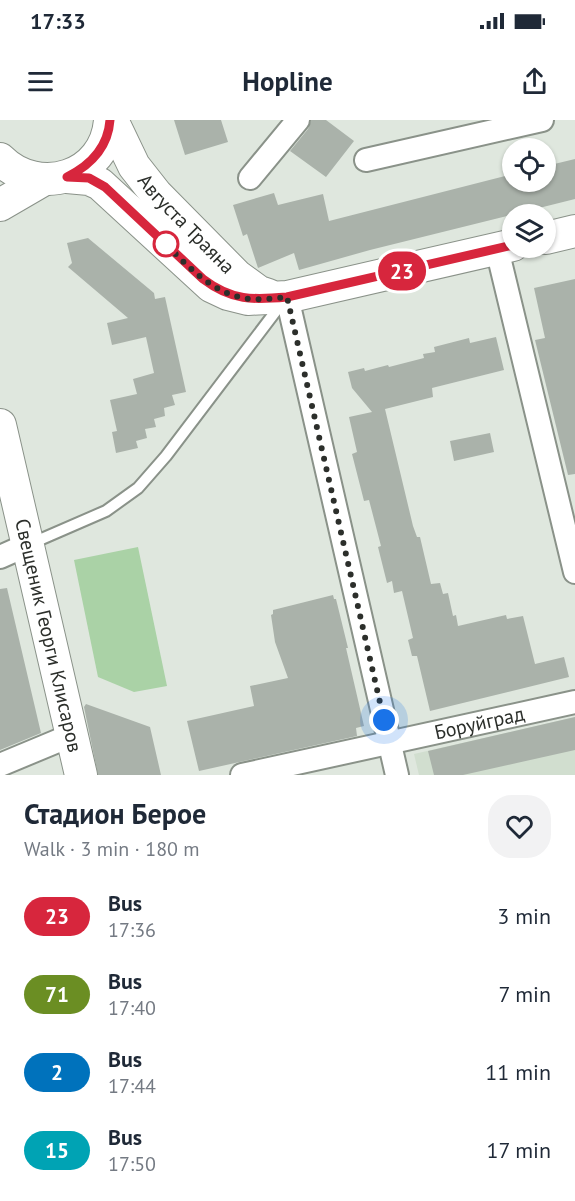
<!DOCTYPE html>
<meta charset="utf-8">
<style>
body{margin:0;font-family:"PT Sans",sans-serif;background:#f2f2f3;color:#1f2937;height:100vh;display:flex;flex-direction:column;font-size:22px;white-space:nowrap}
*{box-sizing:border-box;margin:0}
p{font-size:20px;color:#747a83}
.icon{flex:none;width:33px;height:33px;fill:none;stroke:currentColor;stroke-width:2;stroke-linecap:round;stroke-linejoin:round}
.map{position:relative;height:655px;overflow:hidden}
.drawer{display:flex;flex-direction:column;background:#fff;flex:1}
.drawer>*{flex:none}
.badge{padding:0 12px;border-radius:20px;font-size:21px;line-height:39px}
.buttons{position:absolute;left:502px;top:18px;display:grid;gap:12px}
.buttons a{display:grid;place-items:center;width:54px;height:54px;border-radius:50%;background:#fff;box-shadow:0 2px 4px #0004;font-size:30px}
.you{position:absolute;width:30px;height:30px;margin:-15px;border:4px solid #fff;border-radius:50%;background:#1a73e8;box-shadow:0 0 0 9px #1a73e833}
.map>.badge{position:absolute;translate:-50% -50%;box-shadow:0 0 0 3px #fff}
.round{display:grid;place-items:center;flex:none;width:63px;height:63px;border-radius:24px;background:#f2f2f3}
.overview{display:flex;align-items:center;justify-content:space-between;height:102px;padding:0 24px}
h1{font-size:28px;font-weight:700;line-height:45px}
ul{padding:0;list-style:none}
li{display:flex;align-items:center;gap:18px;height:78px;padding:0 24px}
li div{flex:1}
li b{display:block;font-size:22px}
li em{font-style:normal}
li .badge{min-width:66px;font-weight:700;text-align:center}
.status{display:flex;justify-content:space-between;align-items:center;height:42px;padding:0 30px;background:#fff;direction:ltr}
.status svg{height:16px;fill:currentColor}
header{display:flex;justify-content:space-between;align-items:center;height:78px;padding:0 24px;background:#fff;font-size:27px;font-weight:700}
.map>svg:first-child{display:block}
</style>
<div class="status"><b>17:33</b><svg viewBox="0 0 49 12"><path d="M0 12V9h3v3zM5 12V6h3v6zM10 12V3h3v9zM15 12V0h3v12zM26 1h20v11H26zM47 4h2v5h-2z"/></svg></div>
<header><svg class="icon" aria-label="menu" viewBox="0 0 24 24"><path d="M4 6h16M4 12h16M4 18h16"/></svg>Hopline<svg class="icon" aria-label="share" viewBox="0 0 24 24"><path d="M12 15V3M7 8l5-5 5 5M5 13v7h14v-7"/></svg></header>
<div class="map">
<svg width="575" height="655" viewBox="0 0 575 655">
<rect width="100%" height="100%" fill="#dfe7de"/>
<path fill="#d1decf" d="M575,597V655H419L414,634Z"/>
<path fill="#aad2a6" d="M138,427L167,566L134,572L98,557L74,440Z"/>
<path fill="#aab2aa" d="M174,0H221L228,22L185,35Z
M311,0H326L354,21L326,57L290,31L308,9Z
M575,39V79L370,130L299,150L294,133L258,148L247,114L243,116L233,85L274,73L278,85L323,74L329,101L513,54V62H546V46Z
M88,118L154,173L155,179L165,177L186,272L172,275L175,285L164,288L165,296L154,299L156,307L145,309L147,318L136,321L138,328L116,333L112,312L117,311L110,280L137,274L133,259L154,253L146,217L112,225L107,203L128,198L68,147L72,143L67,123Z
M575,159V354L568,355L535,220L545,218L534,168Z
M496,217L504,250L432,268L433,277L385,289L413,406L417,417H420L431,464L440,463L443,474L448,473L453,496L456,495L458,506L506,495L507,499L523,496L535,544L564,537L569,557L430,591L417,536H412L408,520L413,518L402,471L394,473L392,461L387,463L378,427L381,426L369,380L364,381L352,334L357,332L349,297L372,292L352,268L348,252L364,248L365,251L388,245L389,247L424,238L423,234L435,232L434,227L469,218L470,223Z
M490,313L494,332L454,341L450,321Z
M7,468L41,613L0,630V469Z
M333,475L334,479H336L348,528H346L364,606L356,608L357,616L199,651L187,601L254,586L250,566L288,558L275,522L271,495L273,494V490Z
M86,584L150,607L161,655H98L84,587Z
M575,597V630L463,655H434L428,631Z"/>
<g fill="none" stroke-linecap="round" stroke-linejoin="round">
<defs>
<path id="lane" d="M30,424L106,391L138,368L166,336L282,183"/>
<g id="street">
<path d="M366,40L542,0"/>
<path d="M250,58L298,0"/>
<path d="M497,129L575,452"/>
<path d="M287,177L397,655"/>
<path d="M0,437L27,425"/>
<path d="M0,645L72,615"/>
<path id="s1" d="M242,655L575,582"/>
</g>
<g id="secondary">
<path id="s2" d="M112,0L134,46L156,74L237,156L259,172L268,175"/>
<path d="M0,39C39,78 106,57 110,0"/>
<path d="M67,57L89,59L100,64L211,166L228,174L248,179L287,177L513,125"/>
<path d="M0,85L43,60"/>
<path d="M546,118L575,111"/>
<path id="s3" d="M0,305L81,655"/>
</g>
</defs>
<use href="#lane" stroke="#8a9289" stroke-width="14"/>
<use href="#street" stroke="#8a9289" stroke-width="26"/>
<use href="#secondary" stroke="#8a9289" stroke-width="34"/>
<use href="#lane" stroke="#fff" stroke-width="10"/>
<use href="#street" stroke="#fff" stroke-width="22"/>
<use href="#secondary" stroke="#fff" stroke-width="32"/>
</g>
<g fill="none" stroke-linecap="round" stroke-linejoin="round">
<defs>
<path id="line" d="M110,0C108,28 91,45 67,57L89,58L105,67L203,159C232,181 253,180 287,177L513,125"/>
</defs>
<use href="#line" stroke="#fff" stroke-width="14"/>
<use href="#line" stroke="#d7263d" stroke-width="9"/>
<path stroke="#2c2f2b" stroke-width="6" stroke-dasharray="0 10.8" d="M166,124L159,118C186,143 211,175 250,179C262,180 275,178 287,177L384,600"/>
</g>
<circle fill="#fff" stroke="#d7263d" stroke-width="3" cx="166" cy="124" r="12"/>
<g text-anchor="middle" dominant-baseline="central" stroke-width="4.5" stroke-linejoin="round" paint-order="stroke">
<g font-size="20" fill="#2c2f2b" stroke="#ecf5eb">
<text stroke="none"><textPath href="#s2" startOffset="129">Августа Траяна</textPath></text>
<text stroke="none"><textPath href="#s3" startOffset="216">Свещеник Георги Клисаров</textPath></text>
<text stroke="none"><textPath href="#s1" startOffset="243">Боруйград</textPath></text>
</g>
</g>
</svg>
<div class="buttons">
<a><svg class="icon" aria-label="locate" viewBox="0 0 24 24"><circle cx="12" cy="12" r="6"/><path d="M12 2v4M12 18v4M2 12h4M18 12h4"/></svg></a>
<a><svg class="icon" aria-label="layers" viewBox="0 0 24 24"><path d="M12 4l9 5-9 5-9-5zM3 14l9 5 9-5"/></svg></a>
</div>
<div class="you" style="left:384px;top:600px"></div>
<b class="badge" style="left:402px;top:151px;background:#d7263d;color:#fff">23</b>
</div>
<section class="drawer">
<div class="overview"><div><h1>Стадион Берое</h1><p>Walk · 3 min · 180 m</p></div><a class="round"><svg class="icon" aria-label="heart" viewBox="0 0 24 24"><path d="M12 20l-8-8c-3-5 5-10 8-4 3-6 11-1 8 4z"/></svg></a></div>
<ul>
<li><span class="badge" style="background:#d7263d;color:#fff">23</span><div><b>Bus</b><p>17:36</p></div><em>3 min</em></li>
<li><span class="badge" style="background:#6b8e23;color:#fff">71</span><div><b>Bus</b><p>17:40</p></div><em>7 min</em></li>
<li><span class="badge" style="background:#0072bc;color:#fff">2</span><div><b>Bus</b><p>17:44</p></div><em>11 min</em></li>
<li><span class="badge" style="background:#00a3b4;color:#fff">15</span><div><b>Bus</b><p>17:50</p></div><em>17 min</em></li>
</ul>
</section>
